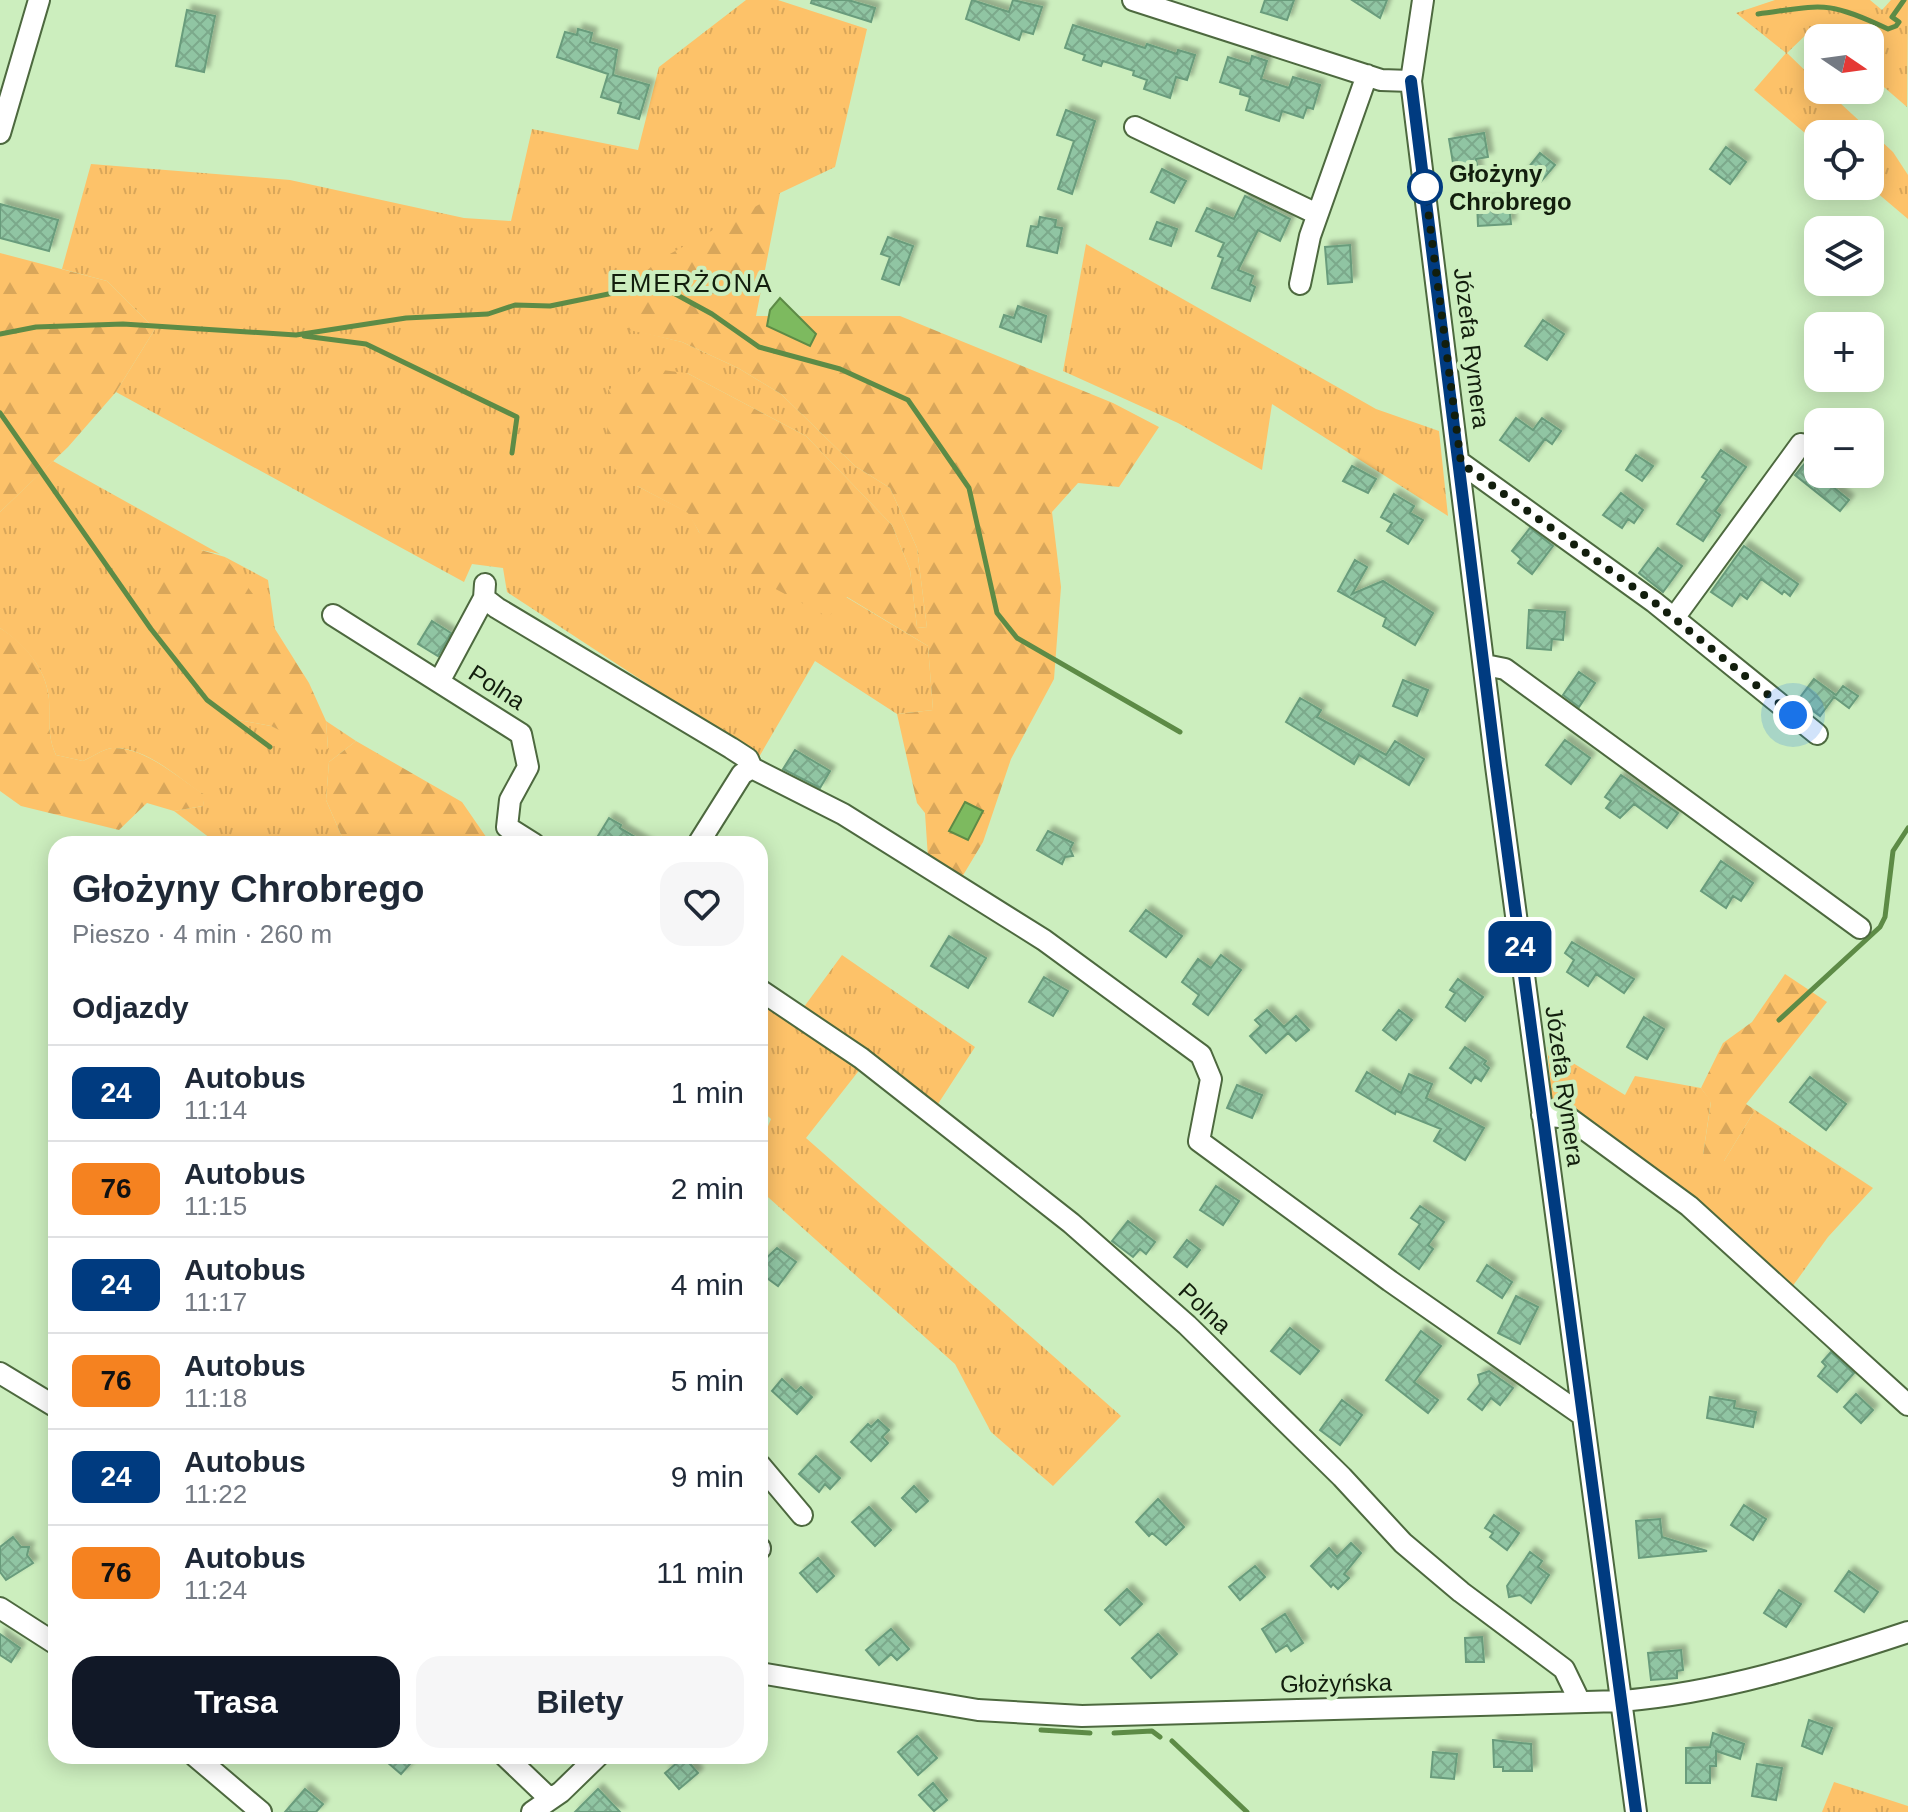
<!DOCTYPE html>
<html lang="pl">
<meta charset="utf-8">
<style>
body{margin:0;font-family:Arial,sans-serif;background:#f6f6f7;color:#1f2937;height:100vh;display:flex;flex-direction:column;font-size:30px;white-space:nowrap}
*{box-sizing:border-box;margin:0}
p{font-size:26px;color:#747a83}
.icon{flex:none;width:44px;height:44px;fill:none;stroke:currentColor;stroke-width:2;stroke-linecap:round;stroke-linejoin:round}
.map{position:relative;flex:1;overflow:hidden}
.sheet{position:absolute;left:48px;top:836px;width:720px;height:928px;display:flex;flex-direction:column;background:#fff;border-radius:24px;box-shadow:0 4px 20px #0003}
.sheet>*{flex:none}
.badge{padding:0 16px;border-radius:12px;font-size:28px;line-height:52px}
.needle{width:52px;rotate:103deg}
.buttons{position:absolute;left:1804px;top:24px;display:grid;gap:16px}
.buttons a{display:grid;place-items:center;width:80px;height:80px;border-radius:16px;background:#fff;box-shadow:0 4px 20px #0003;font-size:40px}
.you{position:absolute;width:40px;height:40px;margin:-20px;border:6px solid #fff;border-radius:50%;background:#1a73e8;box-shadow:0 0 0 12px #1a73e833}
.map>.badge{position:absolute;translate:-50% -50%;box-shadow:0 0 0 4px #fff}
h2{padding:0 24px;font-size:30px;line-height:72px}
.round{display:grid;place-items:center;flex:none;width:84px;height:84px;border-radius:24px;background:#f6f6f7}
.overview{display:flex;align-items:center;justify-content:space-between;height:136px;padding:0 24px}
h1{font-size:38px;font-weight:600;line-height:60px}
.primary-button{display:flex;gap:16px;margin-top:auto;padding:16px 24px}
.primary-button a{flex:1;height:92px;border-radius:24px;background:#111827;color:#fff;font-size:32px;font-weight:600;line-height:92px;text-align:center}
.primary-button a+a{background:#f6f6f7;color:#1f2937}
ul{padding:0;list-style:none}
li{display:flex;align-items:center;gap:24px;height:96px;padding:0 24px;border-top:2px solid #e0e1e3}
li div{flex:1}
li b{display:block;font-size:30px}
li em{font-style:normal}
li .badge{min-width:88px;font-weight:700;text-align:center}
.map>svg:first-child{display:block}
</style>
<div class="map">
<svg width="1908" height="1812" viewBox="0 0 1908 1812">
<defs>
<pattern id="grass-tufts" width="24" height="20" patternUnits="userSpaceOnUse" patternTransform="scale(2)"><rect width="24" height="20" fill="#fdc269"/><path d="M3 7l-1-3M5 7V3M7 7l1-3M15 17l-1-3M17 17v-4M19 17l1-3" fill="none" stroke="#d8a65a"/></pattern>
<pattern id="forest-firs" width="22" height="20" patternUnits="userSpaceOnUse" patternTransform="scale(2)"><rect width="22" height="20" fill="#fdc269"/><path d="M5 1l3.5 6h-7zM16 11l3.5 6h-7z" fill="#d8a65a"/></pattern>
<pattern id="building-cross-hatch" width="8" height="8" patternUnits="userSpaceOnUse" patternTransform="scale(2)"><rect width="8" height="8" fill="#90c5a3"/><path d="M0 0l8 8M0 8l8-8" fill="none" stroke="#7ba98b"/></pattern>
<filter id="shadow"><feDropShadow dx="5" dy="-5" stdDeviation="2" flood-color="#0004"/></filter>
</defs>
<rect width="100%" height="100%" fill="#cceebe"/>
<path fill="url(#grass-tufts)" d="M746,0H778L867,29L835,167L780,193L629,329L682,342L738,368L781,394L855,466L890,488L917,548L927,628L917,627L910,570L892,525L806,436L687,373L637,486L689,513L699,532L846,597L928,646L933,710L897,714L815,661L759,757L507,592L503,568L472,564L464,582L116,392L155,329L107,281L62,269L91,164L290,180L464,218L511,221L532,129L638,150L659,67Z
M1775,0H1870L1882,10L1891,0H1908L1907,107L1870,75V38H1827L1814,27L1787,53L1818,83V90H1826L1893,152L1908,175V219L1869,186L1870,134H1818V144L1754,90L1786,53L1736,13Z
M1086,244L1376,409L1439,431L1448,516L1272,404L1262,470L1178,423L1063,371Z
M53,461L220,554L201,550L197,681L228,718L271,726L328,748L326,721L356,741L329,762L326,800L345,844H218L174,811L203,806L204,795C178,778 146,746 112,748C103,749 92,757 83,761L56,755C47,736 50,719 49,699C46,667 24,645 0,628V512Z
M225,557L268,580L275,630Z
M842,955L975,1047L936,1107L801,1011Z
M760,996L861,1068L806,1138L1121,1416L1053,1486L991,1432L955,1364L760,1190V1146L771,1119L760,1109Z
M1547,1047L1625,1095L1635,1076L1701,1088L1711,1101L1703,1155L1724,1161L1755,1110L1873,1188L1828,1237L1792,1287L1552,1099Z
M1834,1782L1908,1806V1812H1822Z"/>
<path fill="url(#forest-firs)" d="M780,193L756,316H900L1113,403L1159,427L1119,487L1078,483L1052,512L1061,587L1054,679L1011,759L983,842L962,877L928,858L925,813L917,803L897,714L933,710L928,646L847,597L828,617L755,578L699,532L688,513L637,486L615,469L607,439L608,390L645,368L687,373L806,436L892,525L910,570L917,627L927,628L917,548L890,488L855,466L781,394L738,368L682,342L629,330L628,287L659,260Z
M0,253L107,281L155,329L116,392L68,447L0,512Z
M201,550L225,557L253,594L309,683L326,721L328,749L319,750L271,726L228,718L161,646L151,611L153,587L172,562L184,554Z
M0,628C25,644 46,668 49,699C50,719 47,736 56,755L83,761C92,757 103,749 112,748C146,747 178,778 205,795L203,806L174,811L147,803L119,830L21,806L0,791Z
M356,741L462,802L491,844H345L326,800L329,762Z
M1785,974L1827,1002L1746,1104L1755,1110L1724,1161L1711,1167L1703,1155L1711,1102L1701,1088L1723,1043L1752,1022Z"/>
<path fill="#7dba5f" stroke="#5d8b46" stroke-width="2" d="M780,298L816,334L810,346L767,326L770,310Z
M965,802L983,811L968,840L949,831Z"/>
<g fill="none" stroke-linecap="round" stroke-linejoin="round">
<path stroke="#5d8b46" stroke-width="5" d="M1758,14C1825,5 1825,0 1888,29L1896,26L1899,22L1892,17L1904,0
M0,334L36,327L123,324L296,335L406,318L488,314L515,305L550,306L657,284L712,314L759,347L840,369L908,400L969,488L997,613L1017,638L1180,732
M304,336L366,344L517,417L512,453
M0,413L151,629L207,700L270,747
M1779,1020L1880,927L1885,917L1893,851L1908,828
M1041,1730L1090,1733
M1114,1733L1152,1731L1160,1737
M1172,1741L1247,1812"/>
</g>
<path fill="url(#building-cross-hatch)" stroke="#699c7c" stroke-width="2" filter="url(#shadow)" d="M812,0H848L875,8L871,22L811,3Z
M972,0L1009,12L1013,0L1042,7L1033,34L1022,31L1019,40L966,19Z
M1265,0H1294L1287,20L1261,12Z
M1352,0H1387L1380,18Z
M187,10L215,16L204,72L176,66Z
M1073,25L1145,48L1147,44L1177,54L1178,50L1195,55L1187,80L1176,77L1170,98L1144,89L1147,80L1133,75L1134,71L1103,61L1101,66L1083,60L1085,55L1065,48Z
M578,29L592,33L590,42L617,50L613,75L649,85L639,119L618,113L621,103L601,97L608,74L557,57L565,32L577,35Z
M1252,56L1267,61L1261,79L1289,88L1293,77L1320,85L1313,109L1307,107L1303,118L1282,111L1279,121L1246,110L1250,97L1240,94L1241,89L1220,82L1228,57L1250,64Z
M1066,110L1095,121L1072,194L1058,189L1074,141L1057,135Z
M1484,133L1488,157L1476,159L1478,172L1455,175L1449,139Z
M1726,147L1746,162L1730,184L1710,169Z
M1540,153L1555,165L1539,184L1524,173Z
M1162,169L1186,181L1174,203L1151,192Z
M1245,196L1290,219L1280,241L1258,230L1238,270L1253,276L1250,284L1255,287L1250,301L1212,288L1223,258L1218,256L1224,243L1196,231L1207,208L1234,219Z
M1502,201V206L1509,205L1511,224L1478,226L1477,202Z
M0,204L58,220L49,251L0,238Z
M1040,217L1056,220L1055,227L1062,228L1057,253L1027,246L1031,226L1038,227Z
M1157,222L1177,229L1171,246L1150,239Z
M888,237L913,246L899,285L882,279L890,257L881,254Z
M1350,245L1352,282L1328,284L1325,247Z
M1018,306L1046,316L1041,342L1000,327L1004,315L1014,318Z
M1543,320L1564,334L1547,360L1525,346Z
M1516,418L1533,430L1542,418L1561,431L1552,444L1545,439L1529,461L1500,440Z
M1818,448V474H1833L1827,482L1849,500L1840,511L1795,475Z
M1721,450L1746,467L1715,511L1720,515L1703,541L1677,524L1707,480L1702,477Z
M1636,455L1653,466L1642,481L1626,470Z
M1352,466L1376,479L1368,493L1343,481Z
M1621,493L1643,510L1634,523L1628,519L1622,528L1603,515Z
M1394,494L1414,506L1410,513L1423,520L1408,544L1387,531L1392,523L1381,517Z
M1530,528L1553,546L1532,574L1518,563L1521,559L1512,551Z
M1744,546L1798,584L1790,596L1784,591L1782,594L1761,579L1747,599L1740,594L1732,606L1711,592Z
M1658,548L1682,566L1663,592L1639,573Z
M1355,560L1367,567L1352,594L1383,581L1433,613L1415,645L1383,626L1386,618L1338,591Z
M1529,610L1565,612L1563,640L1552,639L1551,650L1527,648Z
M432,621L451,633L438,656L418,644Z
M1579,672L1595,683L1579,707L1563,695Z
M1814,679L1836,695L1843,686L1858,696L1849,708L1834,697L1820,716L1798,700Z
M1403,680L1428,690L1417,716L1393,706Z
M1300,698L1321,710L1317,717L1386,755L1395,741L1424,759L1409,785L1359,755L1354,764L1286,722Z
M1565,740L1590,758L1571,784L1546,765Z
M795,750L830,771L820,788L783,769Z
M1621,775L1678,813L1667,828L1634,804L1620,818L1606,808L1611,801L1605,797Z
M609,818L621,825L620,828L647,844H593Z
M1048,831L1073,843L1070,849L1073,856L1065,857L1062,864L1037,850Z
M1721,861L1753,883L1741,901L1733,896L1726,908L1701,891Z
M1146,910L1182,936L1166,957L1130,931Z
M949,936L986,958L968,988L931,966Z
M1572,942L1634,979L1624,993L1596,974L1588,986L1567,972L1574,960L1565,953Z
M1221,955L1241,970L1208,1015L1193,1004L1199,995L1182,982L1198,959L1211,968Z
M1044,977L1068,991L1053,1016L1029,1002Z
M1458,979L1483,997L1465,1021L1446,1007L1455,993L1450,990Z
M1267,1010L1284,1027L1296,1016L1309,1030L1296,1041L1288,1033L1266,1053L1250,1036L1261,1026L1255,1020Z
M1399,1010L1412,1020L1396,1040L1383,1030Z
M1644,1017L1664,1029L1647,1059L1627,1047Z
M1465,1047L1486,1061L1484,1064L1489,1068L1481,1081L1475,1077L1471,1083L1450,1068Z
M1367,1072L1401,1093L1409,1074L1432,1084L1426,1098L1484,1128L1465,1160L1434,1141L1441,1129L1396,1111L1395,1114L1356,1091Z
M1810,1077L1846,1104L1826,1130L1790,1102Z
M1237,1085L1262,1095L1252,1118L1227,1108Z
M1216,1186L1239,1201L1223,1225L1200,1210Z
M1420,1206L1444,1222L1428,1245L1433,1249L1419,1269L1399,1254L1420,1224L1411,1218Z
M1128,1221L1155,1242L1146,1254L1140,1249L1133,1257L1112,1241Z
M1187,1240L1200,1250L1187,1267L1174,1257Z
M777,1248L796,1262L778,1286L760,1273V1264Z
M1487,1265L1512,1282L1502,1298L1477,1281Z
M1516,1296L1538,1307L1520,1344L1498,1333Z
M1290,1328L1319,1351L1300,1374L1271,1351Z
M1421,1331L1441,1346L1414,1382L1438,1400L1428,1413L1386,1380Z
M1831,1352L1854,1373L1837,1392L1818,1376L1826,1366L1822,1362Z
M1489,1371L1513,1388L1500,1405L1491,1398L1482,1410L1468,1399L1480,1384L1478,1375Z
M782,1379L796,1392L801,1387L812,1397L797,1414L772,1391Z
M1856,1394L1873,1410L1861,1423L1844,1407Z
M1710,1397L1735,1401L1734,1408L1756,1412L1753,1427L1707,1418Z
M1342,1400L1362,1415L1340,1445L1320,1430Z
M878,1420L889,1430L882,1437L888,1443L871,1461L851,1442L868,1424L871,1427Z
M816,1456L840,1478L830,1489L825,1484L819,1492L799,1474Z
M914,1486L928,1501L916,1512L902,1498Z
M1158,1499L1184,1527L1166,1545L1152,1533L1149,1536L1136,1522Z
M1744,1505L1766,1519L1753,1540L1731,1525Z
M869,1507L891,1530L875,1546L852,1522Z
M1494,1515L1519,1533L1507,1550L1490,1537L1493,1533L1485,1528Z
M1660,1519L1662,1537L1707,1551L1639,1558L1636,1521Z
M13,1537L21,1547H29L27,1555L33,1563L6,1580L0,1572V1547Z
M1351,1543L1361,1553L1344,1574L1349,1578L1338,1589L1333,1584L1331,1587L1311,1566L1329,1548L1337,1557Z
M1530,1552L1542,1561L1538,1567L1549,1575L1531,1603L1520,1595L1509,1597L1507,1586Z
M818,1558L834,1576L817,1592L800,1573Z
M1255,1566L1265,1577L1240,1600L1229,1587Z
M1849,1571L1878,1592L1864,1612L1835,1591Z
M1127,1589L1142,1604L1120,1625L1105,1610Z
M1779,1590L1801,1604L1786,1627L1764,1613Z
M1285,1614L1303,1643L1291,1651L1287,1645L1276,1652L1262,1629Z
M891,1629L909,1649L897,1660L891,1654L879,1665L866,1650Z
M0,1634L20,1648L11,1662L0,1655Z
M1158,1634L1177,1654L1151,1678L1132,1658Z
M1482,1637L1484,1662H1466L1465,1638Z
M1681,1650L1683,1670L1677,1671V1678L1651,1680L1648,1653Z
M1809,1720L1832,1728L1822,1754L1802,1746Z
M1713,1733L1744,1744L1740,1759L1716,1751V1766H1710V1783H1686V1748L1710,1747Z
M917,1736L937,1758L918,1775L898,1752Z
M1493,1740L1531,1744L1532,1771H1503V1767H1494Z
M1433,1752L1457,1754L1454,1779L1431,1777Z
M380,1756H417L401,1774Z
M684,1757L698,1773L679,1789L665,1773Z
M1757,1764L1782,1768L1776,1800L1752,1796Z
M933,1783L947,1800L934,1811L919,1795Z
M305,1789L323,1804L316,1812H285Z
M598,1789L620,1812H575Z"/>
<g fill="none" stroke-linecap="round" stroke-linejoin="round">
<defs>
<path id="minor" d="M1133,0L1381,80L1411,81
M1423,0L1411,81L1496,766L1636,1812
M1135,127L1317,214
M0,133L39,0
M1300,284L1310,236L1367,75
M1461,463L1654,602L1817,734
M485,584L484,598L497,608L731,748L748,759L752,768
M333,615L521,734L528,767L510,800L507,827L534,844
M1674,618L1801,444
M1485,665L1505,669L1860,928
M440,680L484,598
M698,844L742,774L752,768L843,814L1044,940L1201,1055L1211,1079L1199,1141L1390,1281L1582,1415
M760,990L861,1058L1071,1223L1187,1325L1342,1477L1403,1543L1461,1592L1564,1669L1579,1700
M1542,1115L1569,1118L1689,1206L1908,1405
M0,1373L56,1407
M760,1465L802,1515
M760,1548V1549
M0,1608L56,1644
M760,1673L978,1710L1082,1716L1621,1701C1720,1693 1814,1663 1908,1632
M195,1756L261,1812
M505,1756L550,1799
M532,1812L561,1792L598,1756"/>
</defs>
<use href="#minor" stroke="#4d693f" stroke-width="24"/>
<use href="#minor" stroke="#fff" stroke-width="20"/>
</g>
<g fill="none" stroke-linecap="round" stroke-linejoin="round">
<defs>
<path id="line" d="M1411,81L1496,766L1636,1812"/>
</defs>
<use href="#line" stroke="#fff" stroke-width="18"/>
<use href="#line" stroke="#003b80" stroke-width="12"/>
<path stroke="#121e0d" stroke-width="8" stroke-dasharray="0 14.4" d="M1425,187L1461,463L1654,602L1793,715"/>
</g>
<circle fill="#fff" stroke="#003b80" stroke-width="4" cx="1425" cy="187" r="16"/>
<g text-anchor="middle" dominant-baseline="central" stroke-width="8" stroke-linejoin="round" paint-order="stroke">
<g font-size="24" font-weight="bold" fill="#121e0d" stroke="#cceebe" text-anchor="start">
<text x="1449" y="173">Głożyny<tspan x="1449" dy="28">Chrobrego</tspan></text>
</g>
<g font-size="24" fill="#121e0d" stroke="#cceebe">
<text transform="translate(1472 348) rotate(83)">Józefa Rymera</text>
<text transform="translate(497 687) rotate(33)">Polna</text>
<text transform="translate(1565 1086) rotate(82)">Józefa Rymera</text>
<text transform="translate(1205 1308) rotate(43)">Polna</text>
<text transform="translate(1336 1683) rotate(-1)">Głożyńska</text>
</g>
<g font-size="26" letter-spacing="2" fill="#121e0d" stroke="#cceebe">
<text x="692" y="283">EMERŻONA</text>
</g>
</g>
</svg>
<div class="buttons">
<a><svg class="needle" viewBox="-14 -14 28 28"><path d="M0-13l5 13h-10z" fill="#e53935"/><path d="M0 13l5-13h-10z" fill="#747a83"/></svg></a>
<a><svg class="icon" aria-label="locate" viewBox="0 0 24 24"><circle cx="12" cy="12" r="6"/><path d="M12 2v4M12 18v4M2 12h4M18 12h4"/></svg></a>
<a><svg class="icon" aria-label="layers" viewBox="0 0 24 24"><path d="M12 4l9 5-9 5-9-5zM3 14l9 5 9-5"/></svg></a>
<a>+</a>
<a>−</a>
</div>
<div class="you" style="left:1793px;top:715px"></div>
<b class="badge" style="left:1520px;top:947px;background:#003b80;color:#fff">24</b>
<section class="sheet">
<div class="overview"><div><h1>Głożyny Chrobrego</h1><p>Pieszo · 4 min · 260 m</p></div><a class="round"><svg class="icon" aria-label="heart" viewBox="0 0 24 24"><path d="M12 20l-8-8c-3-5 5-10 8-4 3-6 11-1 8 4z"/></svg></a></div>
<h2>Odjazdy</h2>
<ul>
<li><span class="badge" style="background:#003b80;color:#fff">24</span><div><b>Autobus</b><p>11:14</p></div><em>1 min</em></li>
<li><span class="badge" style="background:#f58220;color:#111">76</span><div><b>Autobus</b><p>11:15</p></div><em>2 min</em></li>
<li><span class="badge" style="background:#003b80;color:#fff">24</span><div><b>Autobus</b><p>11:17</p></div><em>4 min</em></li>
<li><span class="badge" style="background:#f58220;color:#111">76</span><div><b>Autobus</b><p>11:18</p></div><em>5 min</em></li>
<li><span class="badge" style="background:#003b80;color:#fff">24</span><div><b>Autobus</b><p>11:22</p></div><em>9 min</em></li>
<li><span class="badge" style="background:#f58220;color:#111">76</span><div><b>Autobus</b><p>11:24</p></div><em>11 min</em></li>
</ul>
<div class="primary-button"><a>Trasa</a><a>Bilety</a></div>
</section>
</div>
